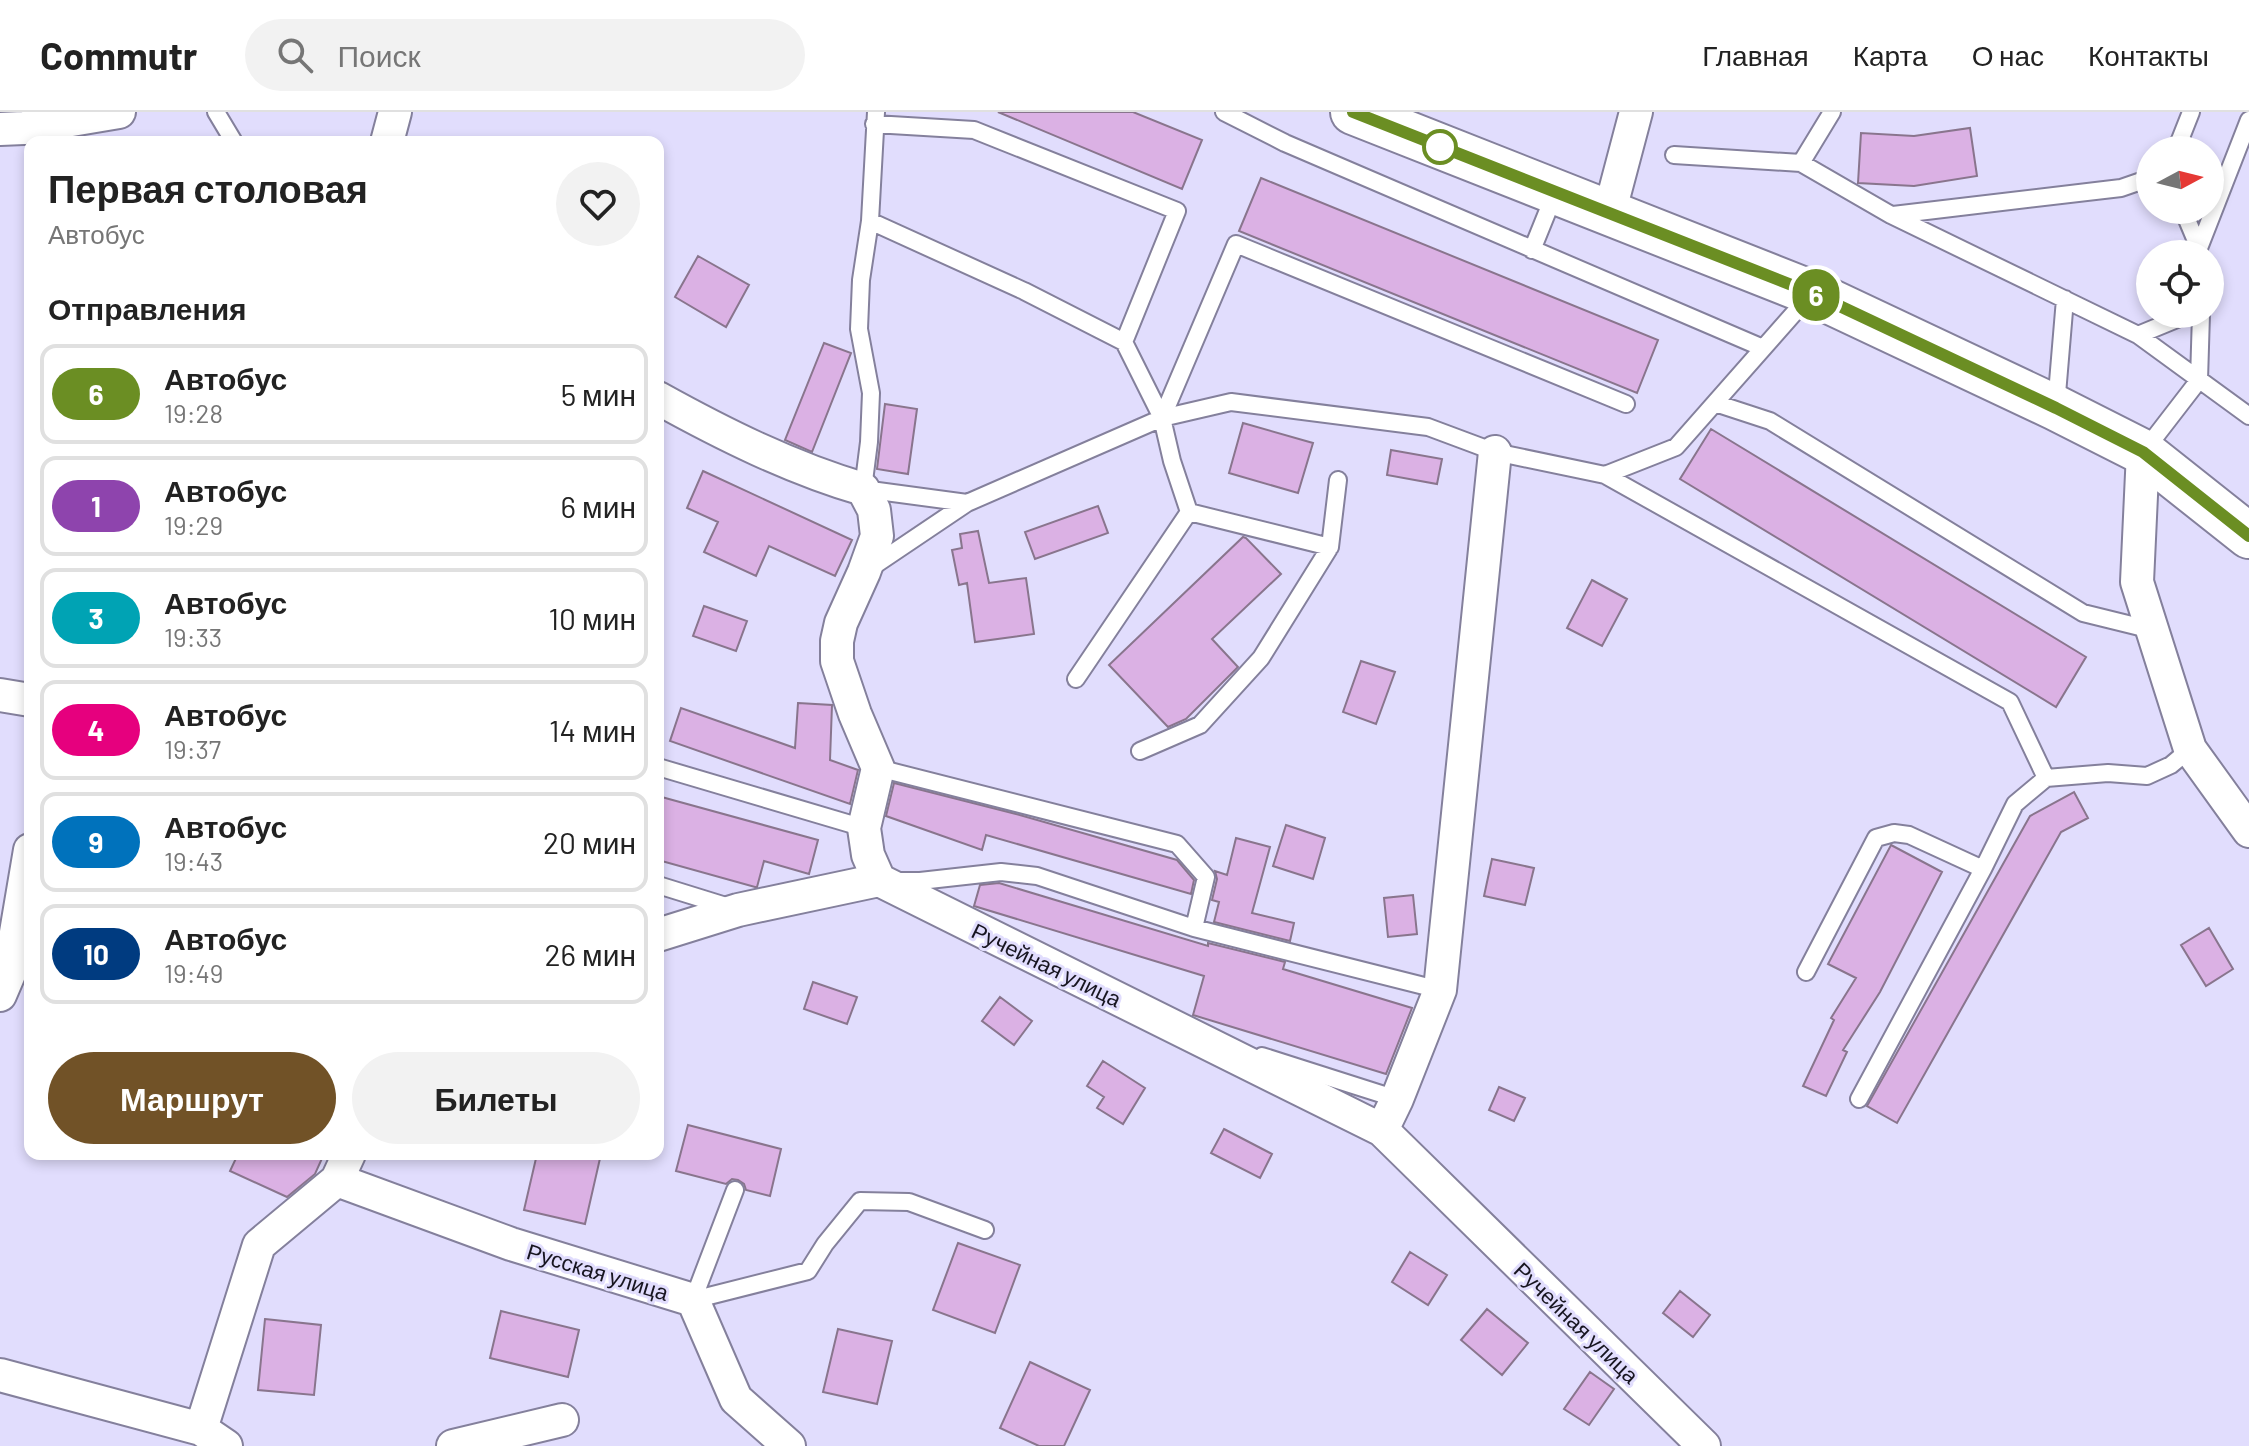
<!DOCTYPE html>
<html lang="ru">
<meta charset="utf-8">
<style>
body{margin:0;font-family:Barlow,sans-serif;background:#f2f2f2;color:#222;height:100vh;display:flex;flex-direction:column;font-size:30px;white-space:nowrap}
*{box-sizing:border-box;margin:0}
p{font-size:26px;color:#767676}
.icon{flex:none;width:44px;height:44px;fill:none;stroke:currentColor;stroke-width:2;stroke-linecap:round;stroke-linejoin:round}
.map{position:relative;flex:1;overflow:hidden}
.drawer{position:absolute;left:24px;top:24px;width:640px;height:1024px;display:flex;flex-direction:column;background:#fff;border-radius:16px;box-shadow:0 4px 12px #0003}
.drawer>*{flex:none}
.badge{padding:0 16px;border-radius:26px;font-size:28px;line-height:52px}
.needle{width:52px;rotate:83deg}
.controls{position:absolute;left:2136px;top:24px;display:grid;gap:16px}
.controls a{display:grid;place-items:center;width:88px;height:88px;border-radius:50%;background:#fff;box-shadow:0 4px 12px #0003;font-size:40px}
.map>.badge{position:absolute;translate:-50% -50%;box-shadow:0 0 0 4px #fff}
h2{padding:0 24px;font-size:30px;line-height:72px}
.round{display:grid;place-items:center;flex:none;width:84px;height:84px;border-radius:42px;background:#f2f2f2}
.headline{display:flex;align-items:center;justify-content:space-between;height:136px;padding:0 24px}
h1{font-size:38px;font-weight:700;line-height:60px}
.button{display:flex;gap:16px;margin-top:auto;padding:16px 24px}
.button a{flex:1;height:92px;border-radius:48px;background:#715227;color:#fff;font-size:32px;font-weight:700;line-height:92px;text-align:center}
.button a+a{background:#f2f2f2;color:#222}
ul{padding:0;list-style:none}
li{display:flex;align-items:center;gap:24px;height:100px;margin:0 16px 12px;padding:0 8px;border:4px solid #e0e0e0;border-radius:16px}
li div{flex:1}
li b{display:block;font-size:30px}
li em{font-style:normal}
li .badge{min-width:88px;font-weight:700;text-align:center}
header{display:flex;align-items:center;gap:48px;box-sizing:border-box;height:112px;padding:0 40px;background:#fff;border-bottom:2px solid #e0e0e0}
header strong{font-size:38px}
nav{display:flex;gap:44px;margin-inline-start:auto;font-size:28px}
.search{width:560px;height:72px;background:#f2f2f2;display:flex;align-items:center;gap:20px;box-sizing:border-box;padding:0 28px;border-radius:44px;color:#767676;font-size:30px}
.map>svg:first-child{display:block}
</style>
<header>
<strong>Commutr</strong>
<div class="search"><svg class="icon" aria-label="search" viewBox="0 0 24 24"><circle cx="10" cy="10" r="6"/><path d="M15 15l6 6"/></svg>Поиск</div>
<nav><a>Главная</a><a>Карта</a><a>О нас</a><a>Контакты</a></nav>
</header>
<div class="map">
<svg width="2249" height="1334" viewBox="0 0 2249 1334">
<rect width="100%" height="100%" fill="#e1ddfd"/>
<path fill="#dbb1e4" stroke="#89758d" stroke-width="2" d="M998,0H1133L1202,28L1182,77Z
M1970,16L1977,64L1914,74L1858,71L1861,21L1914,24Z
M1261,66L1658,228L1637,281L1239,119Z
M698,144L749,173L726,215L675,185Z
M824,231L851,241L812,340L785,328Z
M885,292L917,297L908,362L877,357Z
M1243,311L1313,331L1298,381L1229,361Z
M1711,317L2086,545L2056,595L1680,367Z
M1391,338L1442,347L1437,372L1387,363Z
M703,359L852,428L835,464L769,434L756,464L704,440L718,410L687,396Z
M1098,394L1108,421L1035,447L1025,420Z
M978,419L989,471L1026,466L1034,522L975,530L967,471L959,473L952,438L962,436L960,422Z
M1243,425L1246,426L1281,462L1212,527L1238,555L1186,607L1168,615L1109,553Z
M1592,468L1627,487L1602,534L1567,516Z
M704,494L747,509L736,539L693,524Z
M1361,549L1395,560L1376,612L1343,600Z
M798,591L832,593L830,648L858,658L850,692L670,629L681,596L795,636Z
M894,671L1016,702L1177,748L1194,768L1191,782L986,723L982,738L886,704Z
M2074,680L2088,706L2061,720L1897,1011L1867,994L2030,704Z
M658,684L818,728L809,762L764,749L757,775H755L658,748Z
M1286,713L1325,726L1313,767L1273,754Z
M1236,726L1270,735L1252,801L1294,811L1290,829L1214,810L1219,790L1212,788L1217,767L1215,759L1227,763Z
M1891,733L1942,760L1880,880L1843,938L1847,940L1826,984L1803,974L1834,908L1831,906L1856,866L1828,852Z
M1492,747L1534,756L1525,793L1484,784Z
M999,771L1208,834V831L1285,850L1283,857L1412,896L1386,962L1193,903L1204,864L974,794L980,773Z
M1413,783L1417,822L1388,825L1384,786Z
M2209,816L2233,857L2206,874L2181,833Z
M813,870L857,885L847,912L804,897Z
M1000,885L1032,909L1014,933L982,909Z
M1103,949L1145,976L1123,1012L1097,996L1104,985L1087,974Z
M1499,975L1525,986L1514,1009L1489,998Z
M688,1013L781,1037L770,1084L746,1078L744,1072L738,1068L732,1067L726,1072L676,1059Z
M1224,1017L1272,1042L1260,1066L1211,1041Z
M238,1042H324L315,1062L287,1085L230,1059Z
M537,1042H601L585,1112L524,1098Z
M958,1131L1020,1153L995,1221L933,1198Z
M1410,1140L1447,1163L1428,1193L1392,1170Z
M1680,1179L1710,1203L1693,1225L1663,1201Z
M1487,1197L1528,1231L1502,1263L1461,1228Z
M501,1199L579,1218L568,1265L490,1246Z
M265,1207L321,1213L314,1283L258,1278Z
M838,1217L892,1229L877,1292L823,1280Z
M1030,1250L1090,1278L1064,1334H1039L1000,1316Z
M1590,1260L1614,1277L1589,1313L1564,1297Z"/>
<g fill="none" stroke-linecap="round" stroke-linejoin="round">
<defs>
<path id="lane" d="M216,0L234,30
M876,0L870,109L861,168L859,217L871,281L869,330L863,377L967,391L1162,306L1231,290L1428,315L1495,340L1605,363L1676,335L1811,182
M1224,0L1285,31L1763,236
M874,12L974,18L1177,99L1124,230
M2176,38L2191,0
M1674,43L1801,51L1832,0
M1801,51L1891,103L2138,223L2249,304
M2183,98L2199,136
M1893,103L2121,76L2150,66
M870,109L1024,179L1124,230L1162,306L1172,349L1189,400L1076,567
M1532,138L1555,81
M2199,142V136L2249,8
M2138,223L2189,202
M1715,291L1770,309L2083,501L2152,518
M2056,294L2065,187
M1162,306L1236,132L1626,292
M2145,338L2199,268L2201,202
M1605,363L2010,590L2046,666
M1189,400L1330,435
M869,457L967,391
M1140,639L1200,613L1261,546L1330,435L1338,368
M658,655L864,716
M878,656L1177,732L1206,765L1194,816
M898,769H920L1001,760L1037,764L1194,816L1440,878
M658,773L729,795
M1806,860L1876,726L1894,721L1909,723L1983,757
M1262,944L1397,987
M1859,987L1983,757L2015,692L2046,666L2108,661L2147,664L2171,653L2190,637
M693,1188L808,1159L825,1132L860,1089L909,1090L985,1118
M693,1188L735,1078"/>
<path id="street" d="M0,17L24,16L119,0
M387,30L395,0
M1609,102L1636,0
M658,286C723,322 791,356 863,377L874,398L877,424L864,460L841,511L837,529V549L855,602L878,656L864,716L868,743L879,768L1382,1018L1704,1334
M2143,340L2137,470L2190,637L2249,719
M0,583L30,588
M658,823L738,798L879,768
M0,883L9,862L30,738
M1382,1018L1397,987L1440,878L1495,340
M337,1068L511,1132L693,1188L736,1287L789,1334
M0,1263L201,1317L259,1133L337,1068L349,1042
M201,1317L226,1334
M453,1334L562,1308"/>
<path id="primary" d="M1353,0L1812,181L2056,296L2143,340L2249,424"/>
</defs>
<use href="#lane" stroke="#84809c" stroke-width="20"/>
<use href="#street" stroke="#84809c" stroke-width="36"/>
<use href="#primary" stroke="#84809c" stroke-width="48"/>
<use href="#lane" stroke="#fff" stroke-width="16"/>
<use href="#street" stroke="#fff" stroke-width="32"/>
<use href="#primary" stroke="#fff" stroke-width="44"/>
</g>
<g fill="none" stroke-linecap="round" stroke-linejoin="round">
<defs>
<path id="line" d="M1353,0L1812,181L2056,296L2143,340L2249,424"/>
</defs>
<use href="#line" stroke="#fff" stroke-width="18"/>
<use href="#line" stroke="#6b8e23" stroke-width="12"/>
</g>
<circle fill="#fff" stroke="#6b8e23" stroke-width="4" cx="1440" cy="35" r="16"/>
<g text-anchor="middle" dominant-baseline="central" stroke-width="6" stroke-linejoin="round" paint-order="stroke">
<g font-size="22" fill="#171520" stroke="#e1ddfd">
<text transform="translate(1047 852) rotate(26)">Ручейная улица</text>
<text transform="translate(598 1159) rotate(17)">Русская улица</text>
<text transform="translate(1577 1210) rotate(44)">Ручейная улица</text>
</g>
</g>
</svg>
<div class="controls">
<a><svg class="needle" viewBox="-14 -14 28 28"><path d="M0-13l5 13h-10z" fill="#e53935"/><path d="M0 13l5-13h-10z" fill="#767676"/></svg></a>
<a><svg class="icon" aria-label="locate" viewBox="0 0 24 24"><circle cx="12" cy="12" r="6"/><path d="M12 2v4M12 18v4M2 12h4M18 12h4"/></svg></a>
</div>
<b class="badge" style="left:1816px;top:183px;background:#6b8e23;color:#fff">6</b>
<section class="drawer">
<div class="headline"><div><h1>Первая столовая</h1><p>Автобус</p></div><a class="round"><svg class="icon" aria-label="heart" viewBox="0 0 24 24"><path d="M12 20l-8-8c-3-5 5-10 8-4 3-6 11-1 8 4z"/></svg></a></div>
<h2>Отправления</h2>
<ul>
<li><span class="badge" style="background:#6b8e23;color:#fff">6</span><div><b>Автобус</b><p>19:28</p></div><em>5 мин</em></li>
<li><span class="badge" style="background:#8e44ad;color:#fff">1</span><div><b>Автобус</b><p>19:29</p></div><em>6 мин</em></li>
<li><span class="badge" style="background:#00a3b4;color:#fff">3</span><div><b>Автобус</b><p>19:33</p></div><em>10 мин</em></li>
<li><span class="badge" style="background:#e6007e;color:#fff">4</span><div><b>Автобус</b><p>19:37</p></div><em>14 мин</em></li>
<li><span class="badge" style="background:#0072bc;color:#fff">9</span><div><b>Автобус</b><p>19:43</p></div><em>20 мин</em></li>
<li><span class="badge" style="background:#003b80;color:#fff">10</span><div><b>Автобус</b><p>19:49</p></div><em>26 мин</em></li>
</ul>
<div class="button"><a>Маршрут</a><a>Билеты</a></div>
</section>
</div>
